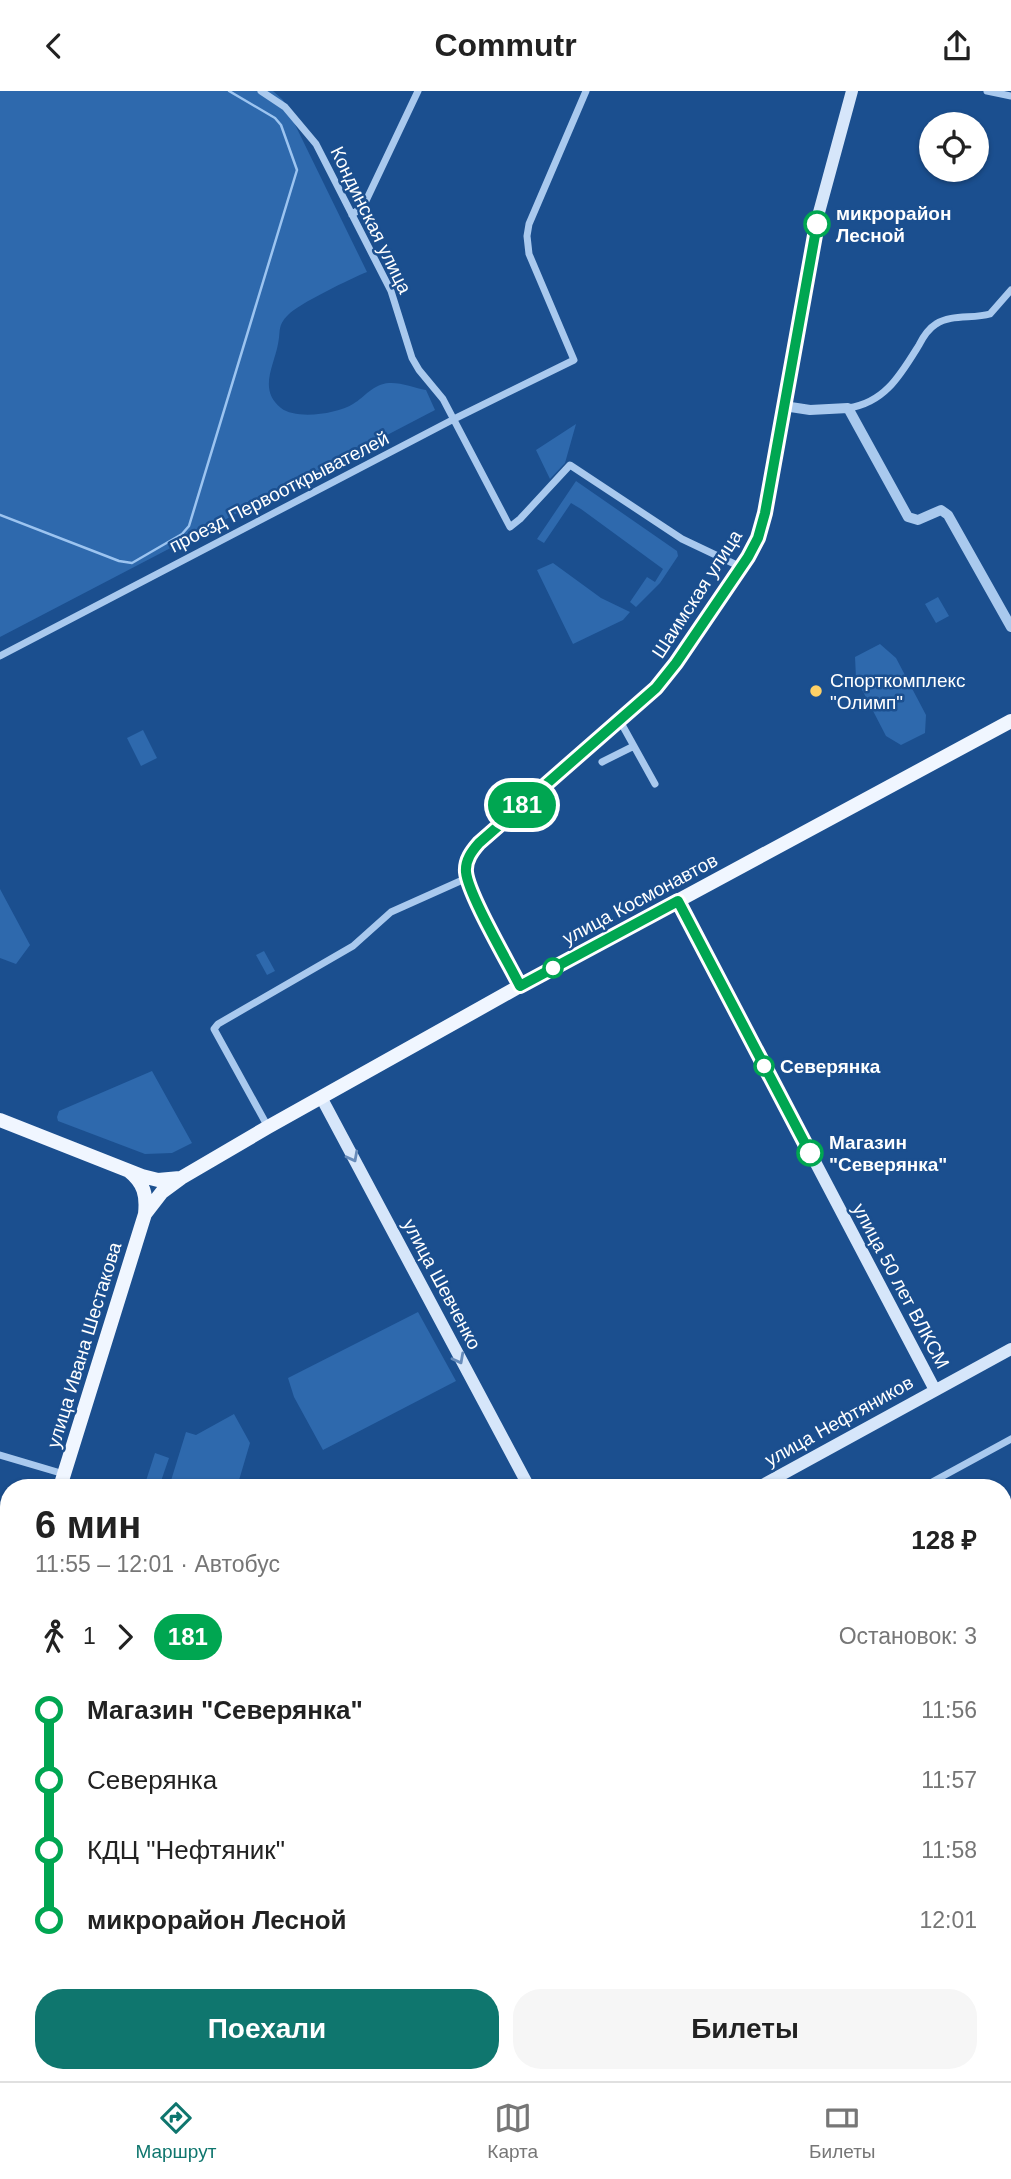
<!DOCTYPE html>
<html lang="ru">
<meta charset="utf-8">
<style>
body{margin:0;font-family:Arial,sans-serif;background:#f6f6f6;color:#222;height:100vh;display:flex;flex-direction:column;font-size:26px;white-space:nowrap}
*{box-sizing:border-box;margin:0}
p{font-size:23px;color:#767676}
.icon{flex:none;width:38px;height:38px;fill:none;stroke:currentColor;stroke-width:2;stroke-linecap:round;stroke-linejoin:round}
.map{position:relative;flex:1;overflow:hidden}
.sheet{position:absolute;left:0px;top:1388px;width:1012px;height:604px;display:flex;flex-direction:column;background:#fff;border-radius:28px 28px 0 0;box-shadow:0 2px 5px #0004}
.sheet>*{flex:none}
.badge{padding:0 14px;border-radius:23px;font-size:24px;line-height:46px}
.buttons{position:absolute;left:919px;top:21px;display:grid;gap:14px}
.buttons a{display:grid;place-items:center;width:70px;height:70px;border-radius:50%;background:#fff;box-shadow:0 2px 5px #0004;font-size:35px}
.map>.badge{position:absolute;translate:-50% -50%;box-shadow:0 0 0 4px #fff}
.legs{display:flex;align-items:center;gap:10px;height:77px;padding:0 35px;font-size:23px}
.legs p{margin-inline-start:auto}
.head{display:flex;align-items:center;justify-content:space-between;height:119px;padding:0 35px}
h1{font-size:38px;font-weight:700;line-height:52px}
.primary-button{display:flex;gap:14px;margin-top:auto;padding:14px 35px}
.primary-button a{flex:1;height:80px;border-radius:28px;background:#0f766e;color:#fff;font-size:28px;font-weight:700;line-height:80px;text-align:center}
.primary-button a+a{background:#f6f6f6;color:#222}
ul{padding:0 35px;list-style:none}
li{display:flex;align-items:center;gap:24px;height:70px;font-size:26px}
li i{display:grid;place-items:center;width:10px;height:100%;margin:0 9px;background:currentColor}
li i::after{content:'';width:18px;height:18px;margin:-9px;border:5px solid;border-radius:50%;background:#fff}
li p{margin-inline-start:auto}
li:first-child i{background:linear-gradient(#0000 50%,currentColor 0)}
li:last-child i{background:linear-gradient(currentColor 50%,#0000 0)}
header{display:flex;justify-content:space-between;align-items:center;height:91px;padding:0 35px;background:#fff;font-size:32px;font-weight:700}
.tabs{display:flex;justify-content:space-around;align-items:center;height:98px;border-top:2px solid #e0e0e0;background:#fff;font-size:19px;color:#767676}
.tabs a{display:grid;justify-items:center;gap:4px}
.tabs .active{color:#0f766e}
.map>svg:first-child{display:block}
</style>
<header><svg class="icon" aria-label="back" viewBox="0 0 24 24"><path d="M15 5l-7 7 7 7"/></svg>Commutr<svg class="icon" aria-label="share" viewBox="0 0 24 24"><path d="M12 15V3M7 8l5-5 5 5M5 13v7h14v-7"/></svg></header>
<div class="map">
<svg width="1011" height="1990" viewBox="0 0 1011 1990">
<rect width="100%" height="100%" fill="#1b4f8f"/>
<path fill="#2e69ad" d="M0,0H273L283,9L367,181C352,187 298,213 288,224C277,235 281,240 278,253C274,275 258,299 281,317C296,329 337,323 353,313C365,306 373,293 389,292C400,291 415,297 426,299L435,319L0,546Z
M576,333L565,372L550,388L536,359Z
M576,390L677,460L678,465L660,492L636,516L630,511L647,486L655,491L663,478L581,418L571,412L544,452L537,448Z
M553,472L601,507L630,521L623,529L573,553L537,479Z
M938,506L949,525L936,532L925,513Z
M880,553L896,567L926,624L925,642L901,654L886,645L856,587L855,566Z
M143,639L157,667L141,675L127,647Z
M0,798L30,854L16,873L0,867Z
M264,860L275,880L267,884L256,864Z
M152,980L192,1052L172,1062L145,1063L58,1030L57,1026L59,1020Z
M418,1221L456,1290L323,1359L294,1306L288,1287Z
M234,1323L250,1352L237,1396H169L186,1341L196,1344Z
M155,1362L169,1367L159,1396H144Z
M9,1919V1983H111V1987L120,1990H0V1925Z
M238,1983H526L541,1990H231Z"/>
<g fill="none" stroke-linecap="round" stroke-linejoin="round">
<path stroke="#9cc4f0" stroke-width="2.5" d="M0,424L119,470L132,472L182,443L189,435L297,79L281,34L275,27L229,0"/>
<path stroke="#a9c9ee" stroke-width="7" d="M261,0L285,16L316,53L391,200L412,267L419,279L443,308L510,436L520,428L570,374L682,448L741,476
M987,0L1011,5
M352,124L364,114L418,0
M848,317C885,312 901,283 919,254C923,246 928,238 936,233C951,223 973,228 990,223L1011,199
M0,565L454,328L574,269L529,163L527,145L529,133L586,0
M620,630L655,693
M602,671L634,655
M268,1036L214,938L218,933L353,855L391,821L467,787
M0,1364L64,1383
M61,1393L71,1396
M923,1396L1011,1348
M1003,1490L1011,1485
M1003,1611L1011,1607
M1003,1731L1011,1727
M0,1825L9,1798
M1011,1841L1006,1853L1011,1863
M0,1866L9,1869
M1003,1874H1011"/>
<path stroke="#a9c9ee" stroke-width="10" d="M784,315L810,319L848,317L908,426L918,429L941,419L948,424L1011,536
M0,1703L9,1706"/>
<path stroke="#d6e6fa" stroke-width="12" d="M678,810L935,1299
M520,895C508,871 468,803 466,781C465,769 472,760 479,752L656,597L676,572L748,466L758,447L765,422L818,125L852,0
M321,1006L529,1396
M759,1396L1011,1258
M0,1531L9,1533"/>
<path stroke="#f0f6ff" stroke-width="14" d="M0,1029L142,1085L158,1089L180,1087
M145,1123L162,1101L181,1087L268,1036L520,895L1011,630
M60,1396L145,1123C147,1104 144,1092 129,1080
M0,1590L9,1562"/>
</g>
<defs><path id="oneway-chevron" d="M-2-3.5L2.5 0L-2 3.5" fill="none" stroke-width="1.6" stroke-linecap="round" stroke-linejoin="round" transform="scale(1.75)"/></defs>
<g stroke="#668bba">
<use href="#oneway-chevron" transform="translate(353 1066) rotate(62)"/>
<use href="#oneway-chevron" transform="translate(459 1268) rotate(62)"/>
</g>
<g fill="none" stroke-linecap="round" stroke-linejoin="round">
<defs>
<path id="line-1" d="M810,1062L678,810L520,895C508,871 468,803 466,781C465,769 472,760 479,752L656,597L676,572L748,466L758,447L765,422L817,133"/>
</defs>
<use href="#line-1" stroke="#fff" stroke-width="16"/>
<use href="#line-1" stroke="#00a651" stroke-width="10"/>
</g>
<g fill="#fff" stroke="#00a651" stroke-width="3.5">
<circle cx="817" cy="133" r="12"/>
<circle cx="553" cy="877" r="9"/>
<circle cx="764" cy="975" r="9"/>
<circle cx="810" cy="1062" r="12"/>
</g>
<circle fill="#ffd166" stroke="#1b4f8f" stroke-width="2.5" cx="816" cy="600" r="7"/>
<g text-anchor="middle" dominant-baseline="central" stroke-width="5" stroke-linejoin="round" paint-order="stroke">
<g font-size="19" font-weight="bold" fill="#fff" stroke="#1b4f8f" text-anchor="start">
<text x="836" y="122">микрорайон<tspan x="836" dy="22">Лесной</tspan></text>
<text x="780" y="975">Северянка</text>
<text x="829" y="1051">Магазин<tspan x="829" dy="22">"Северянка"</tspan></text>
</g>
<g font-size="19" fill="#fff" stroke="#1b4f8f">
<text transform="translate(371 129) rotate(64)">Кондинская улица</text>
<text transform="translate(279 401) rotate(-27)">проезд Первооткрывателей</text>
<text transform="translate(697 503) rotate(-57)">Шаимская улица</text>
<text transform="translate(640 808) rotate(-28)">улица Космонавтов</text>
<text transform="translate(442 1193) rotate(62)">улица Шевченко</text>
<text transform="translate(901 1195) rotate(62)">улица 50 лет ВЛКСМ</text>
<text transform="translate(84 1254) rotate(-73)">улица Ивана Шестакова</text>
<text transform="translate(839 1330) rotate(-29)">улица Нефтяников</text>
</g>
<g font-size="19" fill="#fff" stroke="#1b4f8f" text-anchor="start">
<text x="830" y="589">Спорткомплекс<tspan x="830" dy="22">"Олимп"</tspan></text>
</g>
</g>
</svg>
<div class="buttons">
<a><svg class="icon" aria-label="locate" viewBox="0 0 24 24"><circle cx="12" cy="12" r="6"/><path d="M12 2v4M12 18v4M2 12h4M18 12h4"/></svg></a>
</div>
<b class="badge" style="left:522px;top:714px;background:#00a651;color:#fff">181</b>
<section class="sheet">
<div class="head"><div><h1>6 мин</h1><p>11:55 – 12:01 · Автобус</p></div><b>128 ₽</b></div>
<div class="legs"><svg class="icon" aria-label="walk" viewBox="0 0 24 24"><circle cx="13" cy="4" r="2"/><path d="M13 8l-2 6 4 7M11 14l-3 7M7 12l3-4h3l4 4"/></svg>1<svg class="icon" aria-label="forward" viewBox="0 0 24 24"><path d="M9 5l7 7-7 7"/></svg><b class="badge" style="background:#00a651;color:#fff">181</b><p>Остановок: 3</p></div>
<ul>
<li><i style="color:#00a651"></i><b>Магазин &quot;Северянка&quot;</b><p>11:56</p></li>
<li><i style="color:#00a651"></i><span>Северянка</span><p>11:57</p></li>
<li><i style="color:#00a651"></i><span>КДЦ &quot;Нефтяник&quot;</span><p>11:58</p></li>
<li><i style="color:#00a651"></i><b>микрорайон Лесной</b><p>12:01</p></li>
</ul>
<div class="primary-button"><a>Поехали</a><a>Билеты</a></div>
</section>
</div>
<nav class="tabs">
<a class="active"><svg class="icon" aria-label="directions" viewBox="0 0 24 24"><path d="M12 3l9 9-9 9-9-9zM9 14v-3h6M13 9l2 2-2 2"/></svg>Маршрут</a>
<a><svg class="icon" aria-label="map" viewBox="0 0 24 24"><path d="M3 6l6-2 6 2 6-2v14l-6 2-6-2-6 2zM9 4v14M15 6v14"/></svg>Карта</a>
<a><svg class="icon" aria-label="tickets" viewBox="0 0 24 24"><path d="M3 7h18v10H3zM15 7v10"/></svg>Билеты</a>
</nav>
